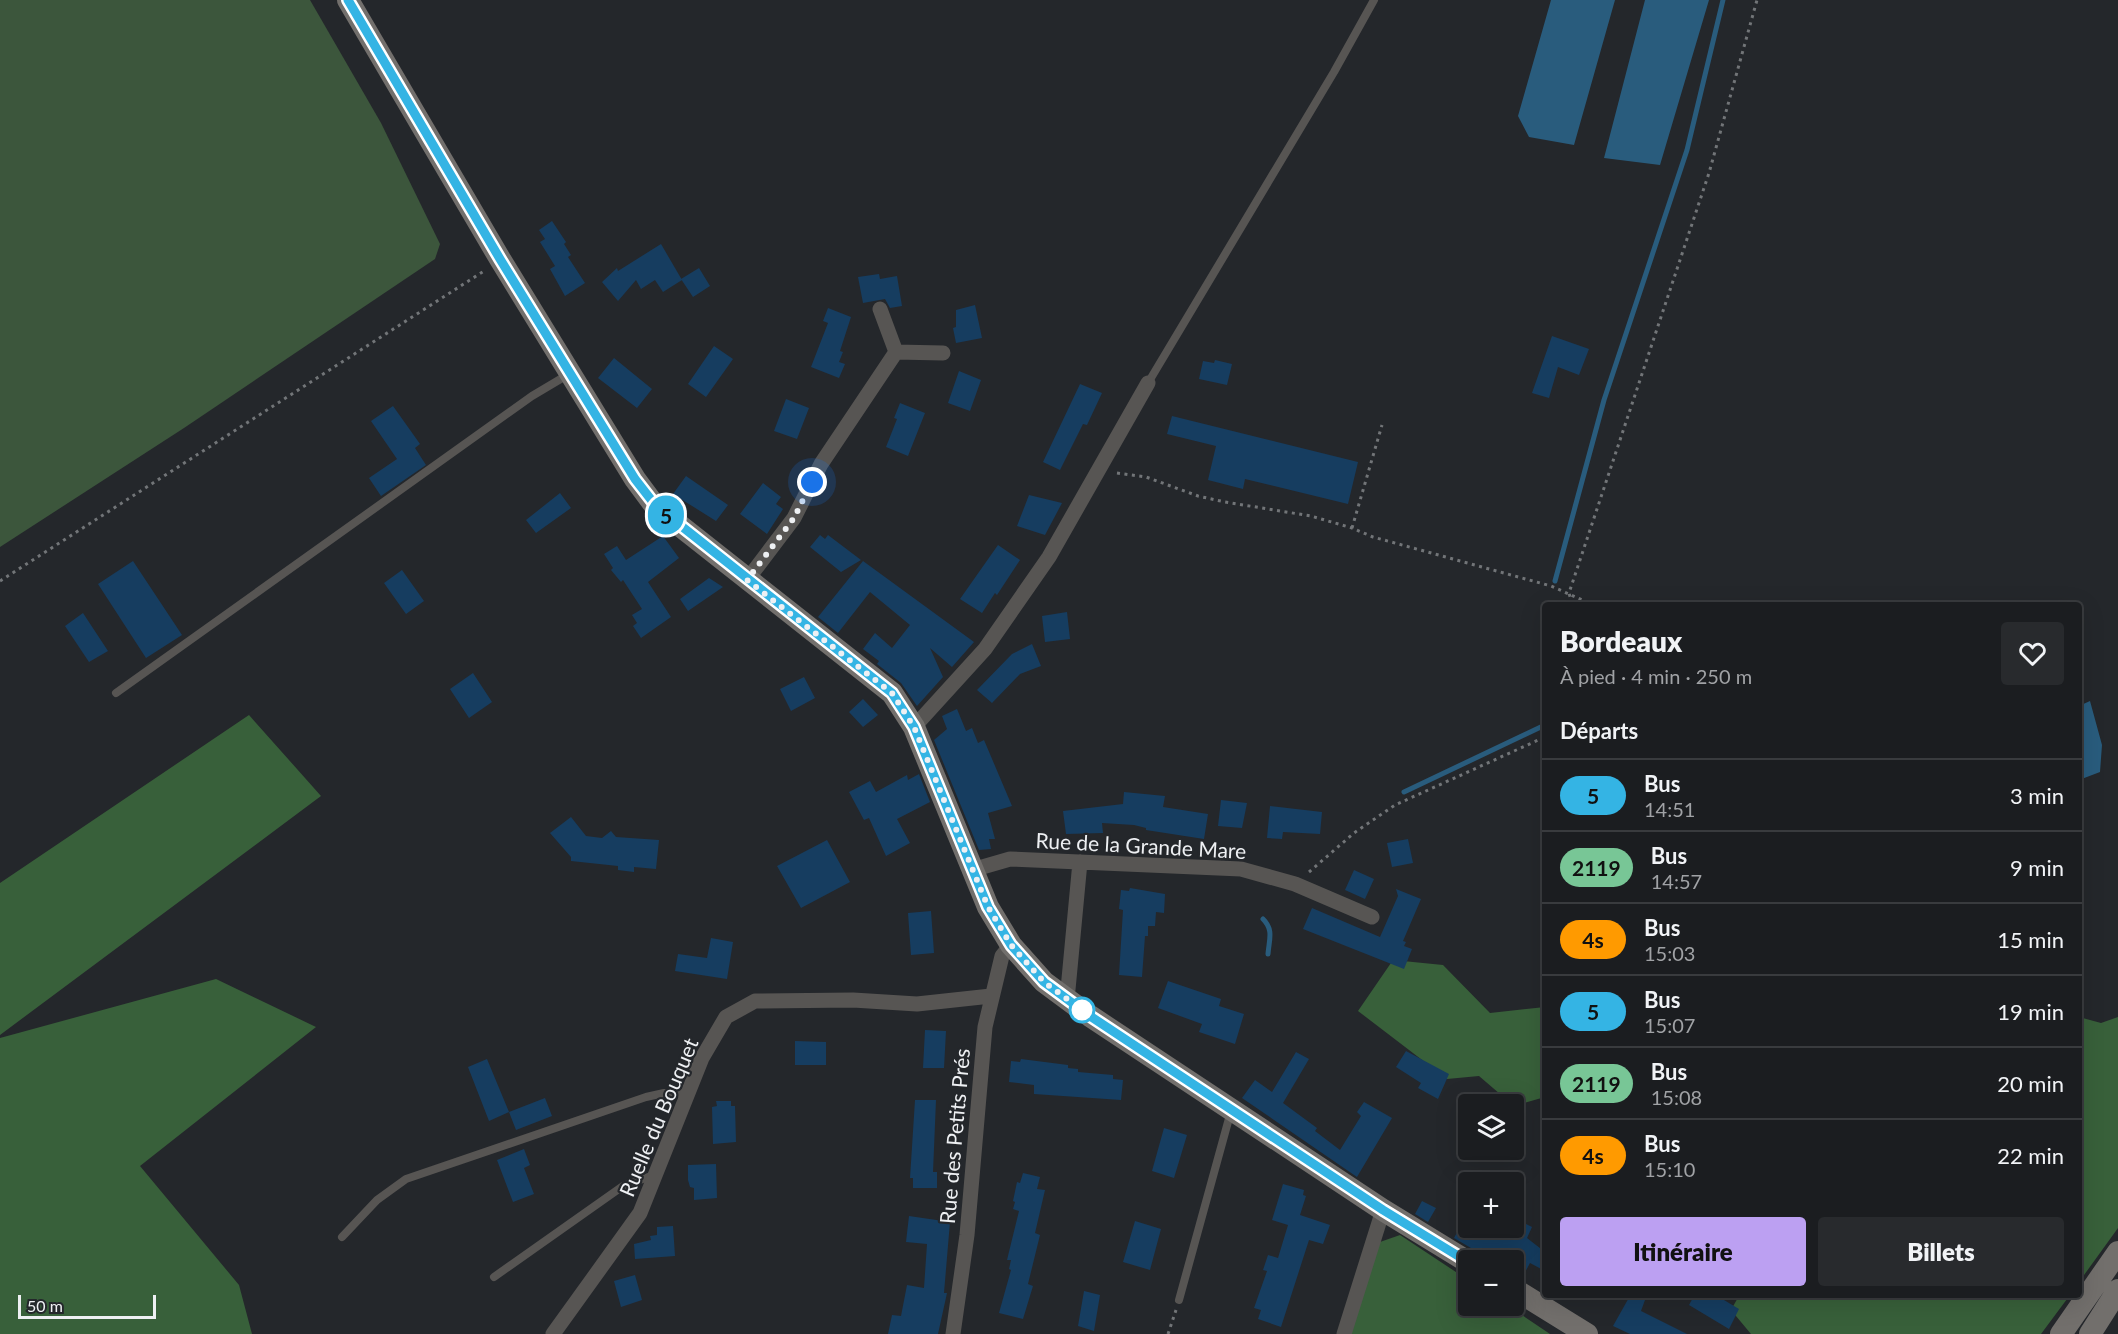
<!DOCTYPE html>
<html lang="fr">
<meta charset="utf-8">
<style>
body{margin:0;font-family:Lato,sans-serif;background:#282a2d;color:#f1f3f6;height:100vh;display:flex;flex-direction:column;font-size:22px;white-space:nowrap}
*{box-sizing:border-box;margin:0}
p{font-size:20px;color:#a0a2a5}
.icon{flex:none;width:33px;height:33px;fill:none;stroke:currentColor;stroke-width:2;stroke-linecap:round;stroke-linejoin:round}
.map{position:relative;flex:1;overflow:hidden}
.sheet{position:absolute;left:1542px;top:602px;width:540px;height:696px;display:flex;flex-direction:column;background:#1b1d20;border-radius:6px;box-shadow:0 6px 24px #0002,0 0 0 2px #393b3e}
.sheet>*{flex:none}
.badge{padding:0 12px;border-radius:20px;font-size:21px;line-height:39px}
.controls{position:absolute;left:1458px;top:1094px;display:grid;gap:12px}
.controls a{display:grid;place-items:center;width:66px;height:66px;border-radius:6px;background:#1b1d20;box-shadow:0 6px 24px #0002,0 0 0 2px #393b3e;font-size:30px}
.scale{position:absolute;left:18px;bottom:15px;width:138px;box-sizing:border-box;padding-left:6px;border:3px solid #eef0f3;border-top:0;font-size:16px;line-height:21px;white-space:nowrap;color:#eef0f3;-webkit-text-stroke:4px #24272b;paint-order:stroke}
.you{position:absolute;width:30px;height:30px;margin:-15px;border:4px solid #fff;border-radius:50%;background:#1a73e8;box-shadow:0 0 0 9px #1a73e833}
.map>.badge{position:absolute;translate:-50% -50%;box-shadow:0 0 0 3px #fff}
h2{padding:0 18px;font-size:22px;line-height:54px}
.round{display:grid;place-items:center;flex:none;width:63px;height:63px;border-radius:6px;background:#282a2d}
.head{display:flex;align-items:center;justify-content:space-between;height:102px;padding:0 18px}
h1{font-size:28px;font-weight:800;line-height:45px}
.action{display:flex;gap:12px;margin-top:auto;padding:12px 18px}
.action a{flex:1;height:69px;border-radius:6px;background:#bca0f2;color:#111;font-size:24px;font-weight:800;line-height:69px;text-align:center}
.action a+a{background:#282a2d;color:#f1f3f6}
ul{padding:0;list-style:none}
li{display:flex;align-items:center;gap:18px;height:72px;padding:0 18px;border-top:2px solid #393b3e}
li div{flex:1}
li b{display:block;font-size:22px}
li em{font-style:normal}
li .badge{min-width:66px;font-weight:700;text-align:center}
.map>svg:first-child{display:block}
</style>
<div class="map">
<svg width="2118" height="1334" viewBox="0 0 2118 1334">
<rect width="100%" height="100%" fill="#24272b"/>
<path fill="#3c563c" d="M0,0H310L381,123L440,244L435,259L184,428L0,547Z"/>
<path fill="#38603a" d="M249,715L321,796L0,1035V883Z
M1393,960L1443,965L1490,1013L1545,1007V1097L1514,1106L1479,1076L1447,1079L1358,1011Z
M216,979L316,1027L140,1166L239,1285L252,1334H0V1038Z
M2079,1017L2101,1023L2118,1017V1228L2079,1282Z
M1400,1235L1468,1280V1305H1507L1550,1334H1350L1380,1242Z
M1740,1294L2070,1295L2041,1334H1751L1731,1310Z"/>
<path fill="#295c7d" d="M1551,0H1615L1574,145L1529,137L1518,116Z
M1645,0H1709L1660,165L1604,158Z
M2090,701L2102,745L2100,772L2079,780V706Z"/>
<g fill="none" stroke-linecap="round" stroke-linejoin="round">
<path stroke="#295c7d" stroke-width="5" d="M1555,581L1604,400L1687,150L1723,0
M1554,603V604
M1404,792L1545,725
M1263,919C1274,930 1269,940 1268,954"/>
</g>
<path fill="#163d60" d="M552,221L566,242L564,244L571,255L568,257L585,283L565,296L550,269L555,266L540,242L545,239L539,230Z
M661,244L682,280L663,292L655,280L641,289L636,280L618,301L602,282L617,268L618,271Z
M699,268L710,286L693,297L681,279Z
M879,274L880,279L897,276L902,306L890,308L885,299L863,303L858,277Z
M975,305L982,338L956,343L953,328L956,327V310Z
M828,308L851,317L840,351L843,352L839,362L845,364L839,378L811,367L828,323L823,321Z
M1552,336L1589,349L1579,375L1558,367L1549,398L1532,393Z
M714,346L733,359L706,397L688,384Z
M614,358L652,389L637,408L598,378Z
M1215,360L1232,364L1227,385L1199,379L1203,361L1214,363Z
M959,371L981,380L970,411L948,403Z
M1080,384L1102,393L1087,425L1083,424L1060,470L1043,462Z
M786,399L809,408L797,439L774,431Z
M900,403L925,413L908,456L886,447L897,419L894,418Z
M393,406L420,444L415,448L426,465L381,496L369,478L397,459L371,421Z
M1172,416L1358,462L1348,504L1245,479L1243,489L1208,480L1216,446L1167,434Z
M686,476L728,505L716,521L673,494Z
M763,483L781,497L776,504L783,509L767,534L740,514Z
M560,493L571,508L536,533L526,520Z
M1029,495L1062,503L1045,535L1017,526Z
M820,535L825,539L828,535L861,560L841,572L810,547Z
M663,536L679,558L648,582L671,617L641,638L633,626L637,623L632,615L642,609L623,580L621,582L611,570L613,568L604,554L617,546L626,560Z
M998,545L1020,560L997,595L995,593L982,613L960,599Z
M133,561L182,635L146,658L98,584Z
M863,561L974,642L952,667L930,648L943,677L917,706L901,683L877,664L879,661L863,649L875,633L892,648L910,625L870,592L838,633L818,617Z
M402,570L424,601L406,614L384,583Z
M709,578L723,587L688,611L680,599Z
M1067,612L1070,639L1045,642L1042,616Z
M83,613L108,651L89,662L65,626Z
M1032,644L1041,666L1020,674L992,703L977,690L1012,654Z
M473,673L492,702L469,718L450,689Z
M804,677L815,698L791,711L780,689Z
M863,699L878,715L863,727L849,712Z
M957,709L966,731L972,728L978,743L984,740L1012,806L988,813L995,839H989L991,849L979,850L934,740L947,729L942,716Z
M919,774L930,802L897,819L910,843L886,856L869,818L864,820L849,792L870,781L876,792L907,775L908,780Z
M1124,792L1165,796L1163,807L1208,814L1204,839L1146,830V828L1134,825L1102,823L1103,833L1066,834L1063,811L1123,804Z
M1221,800L1247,803L1242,828L1218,826Z
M1270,806L1322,812L1320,834L1283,832L1282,839L1267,838Z
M571,817L586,836L602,838L611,831L616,837L659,840L656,869L634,867V872L618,870V866L571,861V857L550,833Z
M1408,839L1413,863L1392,867L1387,843Z
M827,840L850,882L801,908L777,866Z
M1354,870L1374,879L1365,899L1345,890Z
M1130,888L1165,894L1164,913L1156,912L1155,926H1148V936H1145L1142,977L1119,975L1123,910L1119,909L1121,890L1129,891Z
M1396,889L1421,899L1403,941L1406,942L1404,946L1412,949L1404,969L1303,929L1312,908L1380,937L1398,896Z
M931,911L934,953L911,955L908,913Z
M711,938L733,942L727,979L675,971L678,954L707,958Z
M1168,981L1221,999L1219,1006L1244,1014L1235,1044L1199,1032L1202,1024L1158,1008Z
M925,1030L946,1031L944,1068H923Z
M795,1041L826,1042V1065H795Z
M1406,1051L1449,1074L1438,1099L1418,1088L1421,1083L1396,1067Z
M1296,1052L1309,1059L1283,1103L1317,1128L1315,1131L1340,1150L1361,1116L1357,1112L1364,1102L1392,1118L1357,1177L1242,1098L1255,1080L1272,1092Z
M487,1059L509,1112L489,1121L468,1067Z
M1021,1059L1068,1065V1068L1078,1069V1072L1113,1075V1079L1123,1080L1121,1100L1034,1094V1085L1009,1082L1011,1061L1020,1062Z
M545,1098L552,1116L516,1130L509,1112Z
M915,1100H936L933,1172H937V1188H913V1178H910Z
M716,1101H731V1106H735L736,1142L713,1144L712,1107L717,1106Z
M1164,1128L1187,1135L1174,1178L1152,1171Z
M524,1149L530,1165L524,1168L534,1194L513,1202L497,1160Z
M716,1164L717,1198L694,1200V1188L690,1187L688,1180V1165Z
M1023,1173L1040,1177L1037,1189L1045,1190L1035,1233L1040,1235L1028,1284L1033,1286L1023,1319L999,1313L1011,1270L1009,1269L1011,1260H1007L1019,1211L1013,1209L1015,1202L1013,1201L1017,1182L1020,1183Z
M1283,1184L1304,1190L1303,1195L1306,1196L1300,1215L1330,1225L1323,1244L1309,1240L1281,1327L1258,1319L1261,1310L1254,1308L1267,1271L1263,1270L1268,1255L1278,1258L1288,1225L1272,1220Z
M1422,1201L1436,1208L1428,1222L1415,1214Z
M909,1216L950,1222L944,1293H947L938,1334H888L892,1315L901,1316L907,1285L924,1288L927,1244L906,1242Z
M1514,1218L1532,1227L1527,1238L1545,1252V1271L1530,1263L1522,1278L1514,1276V1260H1481L1476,1251L1454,1238L1460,1227H1514Z
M1135,1221L1161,1229L1150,1270L1123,1262Z
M673,1226L675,1256L635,1259L634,1244L651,1240L650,1236L657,1235V1227Z
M635,1275L642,1300L621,1307L614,1281Z
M1084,1291L1100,1295L1094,1331L1078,1326Z
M1631,1294L1645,1300L1641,1311L1687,1334H1630L1613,1326Z
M1695,1294H1714L1739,1309L1729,1329L1689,1305Z"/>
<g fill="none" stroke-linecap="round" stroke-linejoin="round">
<path stroke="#727578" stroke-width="3" stroke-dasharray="3 4.5" stroke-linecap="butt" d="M1117,473L1146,477L1198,496L1225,502L1311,516L1352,528L1373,537L1551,586L1591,604
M1352,528L1382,425
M0,581L484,271
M1572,604L1569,593L1709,173L1757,0
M1309,872L1354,833L1395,805L1545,737
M1168,1334L1176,1310"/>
<path stroke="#575553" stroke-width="8" d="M1148,383L1334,72L1374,0
M116,693L532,396L569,374
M342,1237L377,1200L406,1179L646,1097L664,1093H688
M494,1277L623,1186L654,1175
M1179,1300L1231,1111"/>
<path stroke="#575553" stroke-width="15" d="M880,309L896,352L943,353
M747,580L794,518L821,464L896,352
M914,727L985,649L1049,557L1148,383
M972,870L1010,859L1241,869L1295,884L1372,917
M1067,1000L1080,862
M553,1334L640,1213L702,1058L726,1017L755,1001L853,1000L917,1004L991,996
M953,1334L967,1235L985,1027L1002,956L1011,945
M1344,1334L1383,1210"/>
<path stroke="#726f6c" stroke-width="22" d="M348,0L500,259L635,479L655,506L892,693L914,727L988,907L1011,945L1044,982L1090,1016L1383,1210L1468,1262
M1514,1289L1587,1334
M2061,1334L2118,1252
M2090,1334L2118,1290"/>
</g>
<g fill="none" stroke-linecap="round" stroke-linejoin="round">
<defs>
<path id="line" d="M348,0L500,259L635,479L656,506L892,693L914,727L988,907L1011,945L1044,982L1090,1016L1383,1210L1468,1262"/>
</defs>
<use href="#line" stroke="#fff" stroke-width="14"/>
<use href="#line" stroke="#34b4e4" stroke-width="9"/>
<path stroke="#eef0f3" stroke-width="6" stroke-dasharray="0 10.8" d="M812,482L794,518L747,580L892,693L914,727L988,907L1011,945L1044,982L1082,1010"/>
</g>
<circle fill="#fff" stroke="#34b4e4" stroke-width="3" cx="1082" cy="1010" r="12"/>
<g text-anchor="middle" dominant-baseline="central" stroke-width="4.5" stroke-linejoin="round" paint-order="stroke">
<g font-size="21" fill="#eef0f3" stroke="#24272b">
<text transform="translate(1141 845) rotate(3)">Rue de la Grande Mare</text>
<text transform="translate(658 1117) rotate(-67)">Ruelle du Bouquet</text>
<text transform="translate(954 1136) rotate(-85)">Rue des Petits Prés</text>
</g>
</g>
</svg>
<div class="controls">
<a><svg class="icon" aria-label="layers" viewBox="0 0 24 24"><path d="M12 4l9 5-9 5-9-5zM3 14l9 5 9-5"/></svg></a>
<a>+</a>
<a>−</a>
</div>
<div class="scale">50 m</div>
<div class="you" style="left:812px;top:482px"></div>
<b class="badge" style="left:666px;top:515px;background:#34b4e4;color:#111">5</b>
<section class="sheet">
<div class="head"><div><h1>Bordeaux</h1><p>À pied · 4 min · 250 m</p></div><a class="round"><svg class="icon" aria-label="heart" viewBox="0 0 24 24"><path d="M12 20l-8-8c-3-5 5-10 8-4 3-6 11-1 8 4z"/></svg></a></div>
<h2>Départs</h2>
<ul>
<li><span class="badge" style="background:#34b4e4;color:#111">5</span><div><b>Bus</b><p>14:51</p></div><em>3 min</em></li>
<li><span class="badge" style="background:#78c696;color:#111">2119</span><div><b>Bus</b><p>14:57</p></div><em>9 min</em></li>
<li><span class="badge" style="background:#ff9a00;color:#111">4s</span><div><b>Bus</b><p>15:03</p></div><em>15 min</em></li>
<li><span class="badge" style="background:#34b4e4;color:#111">5</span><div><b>Bus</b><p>15:07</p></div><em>19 min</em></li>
<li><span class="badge" style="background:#78c696;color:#111">2119</span><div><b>Bus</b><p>15:08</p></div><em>20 min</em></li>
<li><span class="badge" style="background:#ff9a00;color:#111">4s</span><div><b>Bus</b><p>15:10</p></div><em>22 min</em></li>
</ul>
<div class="action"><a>Itinéraire</a><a>Billets</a></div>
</section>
</div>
